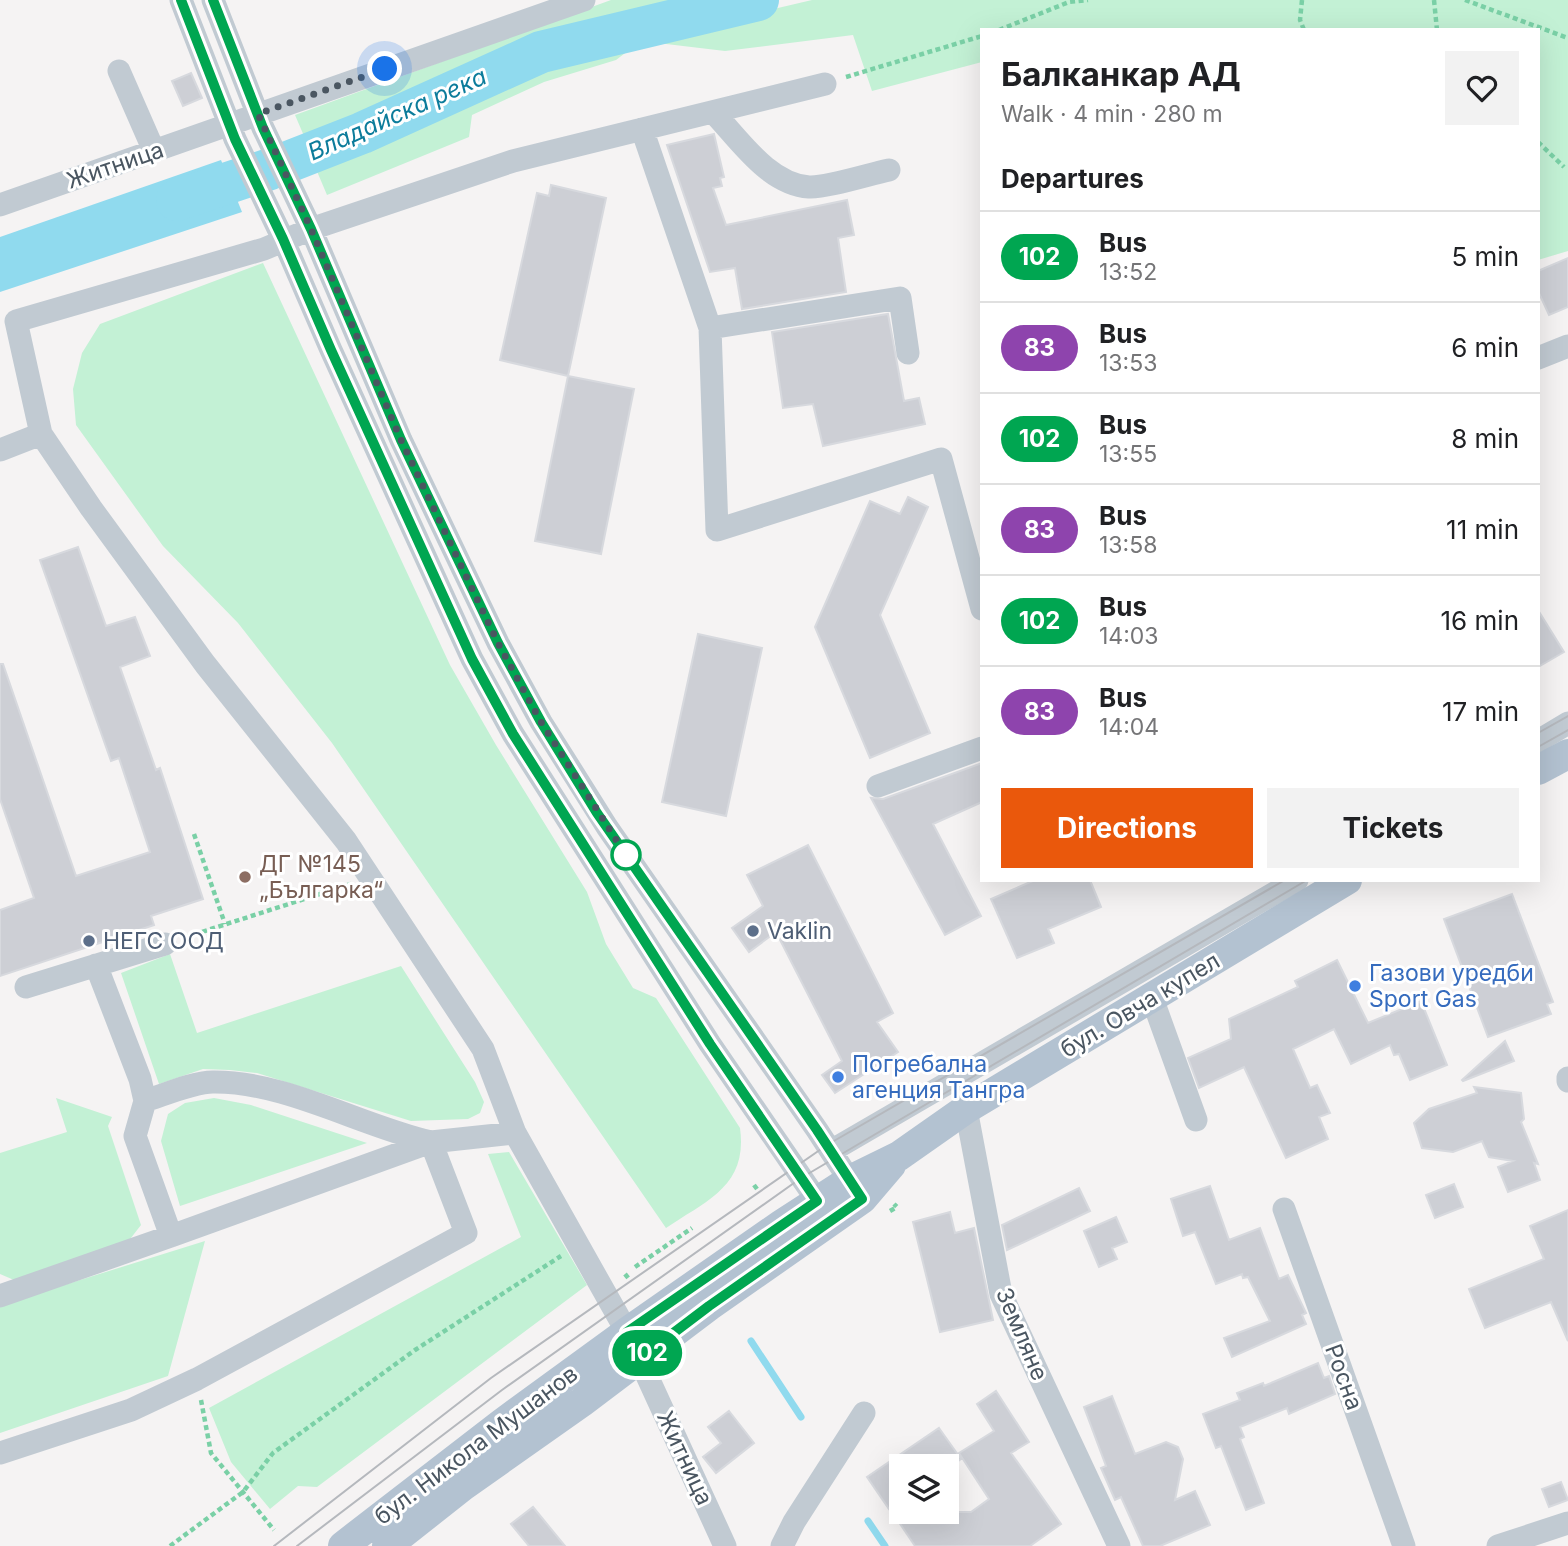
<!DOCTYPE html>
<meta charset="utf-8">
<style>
body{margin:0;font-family:Inter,sans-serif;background:#f2f2f2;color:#202124;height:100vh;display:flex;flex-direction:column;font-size:26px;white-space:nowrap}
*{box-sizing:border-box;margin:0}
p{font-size:23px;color:#757577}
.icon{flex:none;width:38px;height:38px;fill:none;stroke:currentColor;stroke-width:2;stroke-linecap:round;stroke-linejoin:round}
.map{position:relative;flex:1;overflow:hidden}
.details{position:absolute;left:980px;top:28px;width:560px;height:854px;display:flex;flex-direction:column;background:#fff;border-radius:0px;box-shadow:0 7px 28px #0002}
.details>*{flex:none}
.badge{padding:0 14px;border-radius:23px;font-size:24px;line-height:46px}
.tools{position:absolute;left:889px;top:1454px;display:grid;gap:14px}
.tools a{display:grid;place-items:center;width:70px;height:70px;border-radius:0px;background:#fff;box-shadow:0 7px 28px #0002;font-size:35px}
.you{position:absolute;width:35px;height:35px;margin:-18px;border:5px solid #fff;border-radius:50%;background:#1a73e8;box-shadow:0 0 0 10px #1a73e833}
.map>.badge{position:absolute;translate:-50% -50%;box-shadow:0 0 0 4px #fff}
h2{padding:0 21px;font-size:26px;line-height:63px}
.round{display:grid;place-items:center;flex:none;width:74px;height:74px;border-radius:0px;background:#f2f2f2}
.headline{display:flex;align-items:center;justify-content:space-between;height:119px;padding:0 21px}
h1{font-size:33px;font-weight:700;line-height:52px}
.action{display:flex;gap:14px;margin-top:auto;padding:14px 21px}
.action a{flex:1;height:80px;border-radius:0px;background:#ea580c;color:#fff;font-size:28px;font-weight:700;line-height:80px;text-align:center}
.action a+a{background:#f2f2f2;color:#202124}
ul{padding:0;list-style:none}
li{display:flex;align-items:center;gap:21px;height:91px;padding:0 21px;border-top:2px solid #e0e0e0}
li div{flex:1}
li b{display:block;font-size:26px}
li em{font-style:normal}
li .badge{min-width:77px;font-weight:700;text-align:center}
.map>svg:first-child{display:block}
</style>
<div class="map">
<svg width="1568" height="1546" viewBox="0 0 1568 1546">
<rect width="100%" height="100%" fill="#f5f3f3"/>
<path fill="#c3f1d5" d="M611,0H698L568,34L491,58L304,136L295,115Z
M812,0H1568V251L1538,260V30H982V62L872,91L853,35L725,51L641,41L616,60L544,82L472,115L469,137L327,195L316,169L471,93L569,57Z
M263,263L450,665L496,745L587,892L606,944L633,988L656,998L740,1128C748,1186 707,1200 666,1228L332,743L238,623L163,546L76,425L73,389L82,353L100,324Z
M170,954L197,1033L401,966L475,1082L484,1102L480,1113L468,1119L411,1121L257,1073L230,1070L203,1069L159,1084L121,973Z
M56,1098L112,1117L108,1126L141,1225L127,1243L14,1280L0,1274V1153L67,1132Z
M214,1098L251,1105L367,1143L180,1206L161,1141L168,1114L185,1103Z
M509,1152L587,1285L317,1487L298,1486L270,1509L231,1462L209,1408L521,1237L488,1154Z
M205,1241L168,1376L0,1433V1305Z"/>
<path fill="#90daee" d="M221,160L242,212L0,292V237Z"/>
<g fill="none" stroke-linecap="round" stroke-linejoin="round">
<path stroke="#90daee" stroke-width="7" d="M751,1341L801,1417
M868,1521L885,1546"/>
<path stroke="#90daee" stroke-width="42" d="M177,200L270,169L362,133L541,52L758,0"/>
</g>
<path fill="#cdcfd5" stroke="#d7d9de" stroke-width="2" d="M191,73L202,98L183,106L172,81Z
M714,134L724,177L720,178L722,186L713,188L726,225L847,200L854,235L838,238L846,292L742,309L735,268L710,272L667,145Z
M551,185L606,198L568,376L500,360L537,193L549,196Z
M1568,258V307L1549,315L1538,291V271Z
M888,314L904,401L919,398L925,424L823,446L813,404L783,408L772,332Z
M568,376L634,389L601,554L535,541Z
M908,497L928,507L880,615L930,733L870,758L815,627L870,501L900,514Z
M78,547L106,626L135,617L150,656L120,667L156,770L160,768L203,899L151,916L154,925L0,976V910L34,898L0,799V664H3L76,876L150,852L119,758L111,761L40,560Z
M1538,610L1564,652L1538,667Z
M698,634L762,648L726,816L662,802Z
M982,763V802L933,824L981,916L945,935L871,798L883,799Z
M808,845L893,1013L877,1022L898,1052L835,1093L822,1075L842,1061L776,932L749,952L732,928L763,906L747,875Z
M1035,880H1090L1101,907L1048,929L1054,943L1017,958L991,899Z
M1512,894L1553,1002L1547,1004L1551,1014L1488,1037L1444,919Z
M1337,960L1368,1023L1421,1001L1447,1065L1410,1080L1399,1054L1394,1055L1390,1045L1351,1064L1334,1029L1293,1049L1310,1088L1317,1085L1330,1113L1319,1117L1328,1139L1286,1158L1244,1067L1199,1088L1188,1058L1231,1039L1229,1019L1298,987L1295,981Z
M1505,1041L1514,1061L1463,1081L1462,1080Z
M1474,1087L1521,1093L1524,1119L1521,1122L1538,1164L1534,1163L1540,1180L1508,1192L1498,1167L1513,1161L1489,1157L1482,1141L1453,1152L1422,1148L1414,1123L1429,1109L1477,1093Z
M1454,1184L1463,1207L1435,1218L1426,1195Z
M1210,1186L1229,1240L1260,1228L1279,1279L1288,1275L1306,1313L1302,1315L1306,1324L1232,1357L1224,1338L1270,1321L1248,1277L1243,1278L1242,1274L1216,1284L1195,1232L1183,1236L1171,1199Z
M1079,1188L1090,1211L1007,1250L1002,1225Z
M1568,1210V1341L1551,1302L1485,1328L1469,1289L1544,1259L1530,1226Z
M950,1212L955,1233L974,1228L993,1320L940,1332L913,1222Z
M1116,1217L1127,1242L1112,1248L1117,1259L1099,1267L1084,1231Z
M1318,1363L1324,1378L1329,1376L1335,1394L1289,1414L1287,1408L1240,1427L1244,1437L1240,1439L1264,1503L1246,1510L1221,1446L1216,1448L1203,1414L1240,1400L1237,1393L1263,1383L1264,1386Z
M996,1391L1029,1442L1011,1453L1061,1524L1030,1546H915L892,1512H971L989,1499L959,1453L994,1431L977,1404Z
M1112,1396L1135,1454L1166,1442L1178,1447L1183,1459L1175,1500L1195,1491L1210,1525L1160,1546H1143L1121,1497L1115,1500L1101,1468L1106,1466L1084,1407Z
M729,1411L754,1443L716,1473L703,1457L721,1443L708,1427Z
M939,1428L961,1459L951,1466H901V1501L889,1509L867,1477Z
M1561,1482L1568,1500L1549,1507L1542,1489Z
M533,1507L565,1546H529L511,1524Z"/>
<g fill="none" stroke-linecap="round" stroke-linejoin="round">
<path stroke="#7ad0a6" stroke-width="4.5" stroke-dasharray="5 3.5" stroke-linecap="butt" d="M1302,0L1300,20L1304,30
M1434,0L1437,30
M1465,0L1568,38
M999,30L1069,2L1088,0
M846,77L982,36
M1538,142L1564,167
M194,834L225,924
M186,937L351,884
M754,1185L757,1189
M890,1211L897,1207L894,1204
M635,1267L692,1228
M625,1274L629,1279
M201,1400L211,1453L274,1530
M170,1546L243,1492L273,1453L415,1350L561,1256"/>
<path stroke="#c1cad2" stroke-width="23" d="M181,0L235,139L283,239L331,350L472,659L513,734L710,1044L825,1212
M213,0L263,128L311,229L401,440L498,643L541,722L607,827L817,1130L858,1193
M119,71L154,151
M713,112C739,139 768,184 809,187C826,188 870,174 889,170
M642,129L710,328L717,530L941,459L982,609
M0,205L584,0
M710,328L900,298L908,353
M1538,358L1568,346
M0,450L41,434
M1538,741L1568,723
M878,786L982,748
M96,965L140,1079L145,1101L135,1136L171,1236L431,1142L515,1133
M26,987L165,944
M1152,998L1196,1120
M1568,1078V1081
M966,1109L1001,1294L1119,1546
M831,1151L1297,880
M1284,1209L1404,1546
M0,1296L171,1236
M0,1453L131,1410L197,1379L466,1233L431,1142C361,1126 285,1081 213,1082C193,1082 164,1095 145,1101
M725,1546L627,1332L515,1133L483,1049L346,841L205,664L91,508L41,434L16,321L264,249L311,229L513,161L825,84
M782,1546L794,1522L864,1413
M1498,1546L1568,1523"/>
<path stroke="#b3c2d1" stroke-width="30" d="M1538,770L1568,754
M343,1546L501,1424L627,1332L782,1224L850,1180L899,1156L966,1109L1347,880
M387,1546L463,1486L582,1402L709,1306L862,1199L891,1165"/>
<path stroke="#b5b8bd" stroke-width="2" d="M1538,733L1568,716
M1538,747L1568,730
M274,1546L491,1378L827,1145L1285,880
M297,1546L502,1390L801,1178L1307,880"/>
</g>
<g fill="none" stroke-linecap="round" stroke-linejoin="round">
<defs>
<path id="line" d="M181,0L235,139L283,239L331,350L472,659L513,734L710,1044L817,1201L627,1332L639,1359L709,1306L862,1199L817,1130L597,813L541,722L498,643L401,440L311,229L263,128L213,0"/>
</defs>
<use href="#line" stroke="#fff" stroke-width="16"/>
<use href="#line" stroke="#00a651" stroke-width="10"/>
<path stroke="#4a5661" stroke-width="7" stroke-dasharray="0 12.6" d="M385,69L258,114L311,229L401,440L498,643L541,722L626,855"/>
</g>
<circle fill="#fff" stroke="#00a651" stroke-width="3.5" cx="626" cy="855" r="14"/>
<circle fill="#8d6e63" stroke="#fff" stroke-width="2.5" cx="245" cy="877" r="7"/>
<g fill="#5c6f8a" stroke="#fff" stroke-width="2.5">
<circle cx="753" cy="931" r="7"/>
<circle cx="89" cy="941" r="7"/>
</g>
<g fill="#3f7fe0" stroke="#fff" stroke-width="2.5">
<circle cx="1355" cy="986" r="7"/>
<circle cx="838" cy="1077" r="7"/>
</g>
<g text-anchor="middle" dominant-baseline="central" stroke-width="6" stroke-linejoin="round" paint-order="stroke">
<g font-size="23" fill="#4a5661" stroke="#fff">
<text transform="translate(115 165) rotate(-19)">Житница</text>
<text transform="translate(1140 1005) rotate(-31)">бул. Овча купел</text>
<text transform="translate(1022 1334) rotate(67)">Земляне</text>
<text transform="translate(1344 1377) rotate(70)">Росна</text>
<text transform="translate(476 1445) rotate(-37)">бул. Никола Мушанов</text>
<text transform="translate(685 1458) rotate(65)">Житница</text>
</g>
<g font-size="23" fill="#785e54" stroke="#fff" text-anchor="start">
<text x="259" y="864">ДГ №145<tspan x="259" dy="26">„Българка“</tspan></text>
</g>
<g font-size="23" fill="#4e5e75" stroke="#fff" text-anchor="start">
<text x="767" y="931">Vaklin</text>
<text x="103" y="941">НЕГС ООД</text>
</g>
<g font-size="23" fill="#366cbe" stroke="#fff" text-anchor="start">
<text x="1369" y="973">Газови уредби<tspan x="1369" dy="26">Sport Gas</tspan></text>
<text x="852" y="1064">Погребална<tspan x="852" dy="26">агенция Тангра</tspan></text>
</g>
<g font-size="24" font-style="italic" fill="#0c7c9b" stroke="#fff">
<text transform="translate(397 114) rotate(-24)">Владайска река</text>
</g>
</g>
</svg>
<div class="tools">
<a><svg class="icon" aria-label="layers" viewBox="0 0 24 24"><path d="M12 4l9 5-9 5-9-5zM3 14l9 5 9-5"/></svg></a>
</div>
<div class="you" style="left:385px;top:69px"></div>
<b class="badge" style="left:647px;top:1353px;background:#00a651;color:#fff">102</b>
<section class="details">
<div class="headline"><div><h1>Балканкар АД</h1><p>Walk · 4 min · 280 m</p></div><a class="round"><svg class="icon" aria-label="heart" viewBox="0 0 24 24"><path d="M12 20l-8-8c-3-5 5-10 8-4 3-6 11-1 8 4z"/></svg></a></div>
<h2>Departures</h2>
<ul>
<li><span class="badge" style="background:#00a651;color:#fff">102</span><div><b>Bus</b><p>13:52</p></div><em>5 min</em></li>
<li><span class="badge" style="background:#8e44ad;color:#fff">83</span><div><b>Bus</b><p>13:53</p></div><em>6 min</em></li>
<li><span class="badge" style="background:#00a651;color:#fff">102</span><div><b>Bus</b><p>13:55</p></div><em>8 min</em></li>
<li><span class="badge" style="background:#8e44ad;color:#fff">83</span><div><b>Bus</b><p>13:58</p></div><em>11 min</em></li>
<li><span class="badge" style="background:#00a651;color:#fff">102</span><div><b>Bus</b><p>14:03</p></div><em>16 min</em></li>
<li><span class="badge" style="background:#8e44ad;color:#fff">83</span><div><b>Bus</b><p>14:04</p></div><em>17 min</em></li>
</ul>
<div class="action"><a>Directions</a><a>Tickets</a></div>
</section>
</div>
